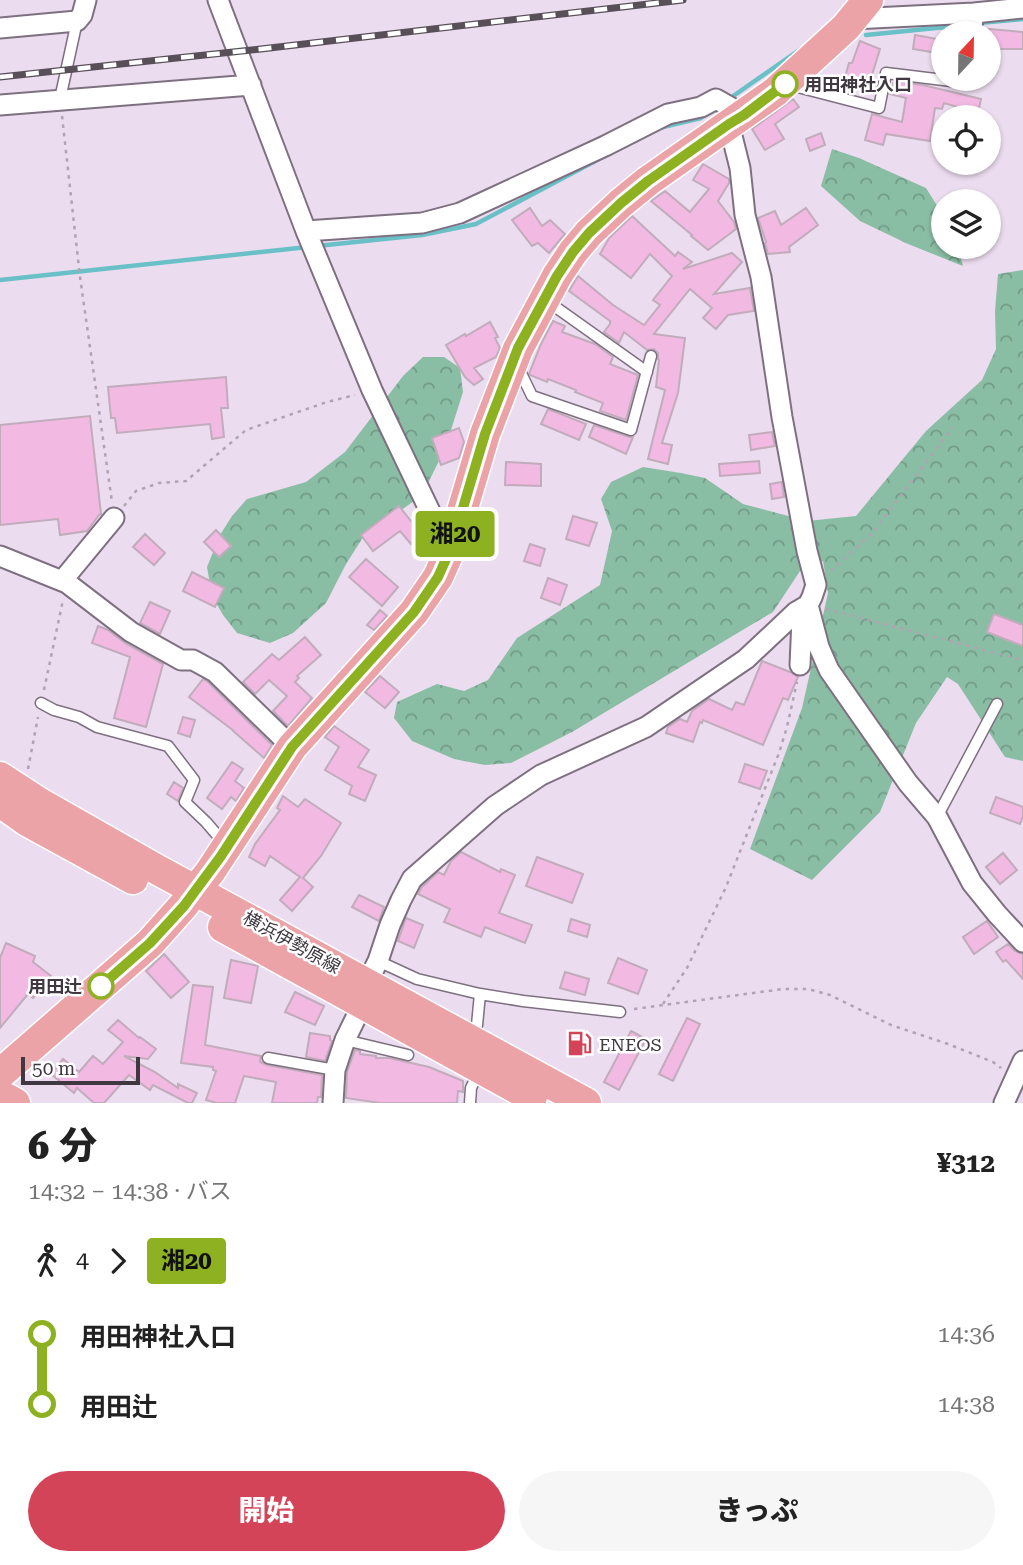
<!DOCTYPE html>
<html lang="ja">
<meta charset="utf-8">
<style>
body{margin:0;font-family:"Roboto Serif","Noto Sans JP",serif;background:#f6f6f6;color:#222;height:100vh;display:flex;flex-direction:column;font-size:26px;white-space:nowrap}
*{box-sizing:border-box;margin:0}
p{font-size:23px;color:#767676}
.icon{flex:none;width:38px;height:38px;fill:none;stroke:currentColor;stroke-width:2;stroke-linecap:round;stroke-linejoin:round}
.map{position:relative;height:1103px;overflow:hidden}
.sheet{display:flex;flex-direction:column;background:#fff;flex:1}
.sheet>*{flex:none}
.badge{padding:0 14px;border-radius:5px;font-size:24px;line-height:46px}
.needle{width:46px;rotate:22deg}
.controls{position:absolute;left:931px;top:21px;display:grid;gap:14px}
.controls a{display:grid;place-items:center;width:70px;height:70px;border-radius:50%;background:#fff;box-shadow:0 2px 5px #0004;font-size:35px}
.scale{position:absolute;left:21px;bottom:18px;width:119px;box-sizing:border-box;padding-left:7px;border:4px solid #3f3840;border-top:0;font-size:19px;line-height:24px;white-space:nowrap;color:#3f3840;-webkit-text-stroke:5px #fff;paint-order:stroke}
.map>.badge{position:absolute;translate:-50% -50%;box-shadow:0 0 0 4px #fff}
.legs{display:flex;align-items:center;gap:10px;height:77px;padding:0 28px;font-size:23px}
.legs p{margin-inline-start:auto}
.headline{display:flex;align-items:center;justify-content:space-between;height:119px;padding:0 28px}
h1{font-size:38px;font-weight:800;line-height:52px}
.action{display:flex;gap:14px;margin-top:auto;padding:14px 28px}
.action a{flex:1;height:80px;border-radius:42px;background:#d44459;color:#fff;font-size:28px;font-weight:800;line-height:80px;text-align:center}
.action a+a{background:#f6f6f6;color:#222}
ul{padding:0 28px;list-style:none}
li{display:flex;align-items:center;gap:24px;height:70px;font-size:26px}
li i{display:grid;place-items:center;width:10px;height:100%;margin:0 9px;background:currentColor}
li i::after{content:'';width:18px;height:18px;margin:-9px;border:5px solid;border-radius:50%;background:#fff}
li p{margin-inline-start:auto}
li:first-child i{background:linear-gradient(#0000 50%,currentColor 0)}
li:last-child i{background:linear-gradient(currentColor 50%,#0000 0)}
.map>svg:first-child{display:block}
</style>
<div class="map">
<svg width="1023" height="1103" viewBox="0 0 1023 1103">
<defs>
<pattern id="forest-crowns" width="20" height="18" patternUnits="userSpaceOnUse" patternTransform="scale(1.75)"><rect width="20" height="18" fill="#8abea4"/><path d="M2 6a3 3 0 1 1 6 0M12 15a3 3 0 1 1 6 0" fill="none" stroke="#729b87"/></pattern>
</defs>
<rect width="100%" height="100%" fill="#ecdcef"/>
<path fill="url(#forest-crowns)" d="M832,149L859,158L926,188L943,215V247H958L963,266L908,244L860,221L821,186Z
M1023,270V761L1005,757L958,684L947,677L916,723L880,812L812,880L750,849L802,708L828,593L823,561L800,571L773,612L572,732L511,763L485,765L454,759L412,741L394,718L397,702L437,684L464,691L488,680L517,638L600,585L612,531L601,499L611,482L643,467L681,473L705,478L743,504L807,521L856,516L926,431L982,380L996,349L995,311L998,274Z
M423,357H444L460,368L463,392L445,449L422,495L362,539L346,564L326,603L293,633L270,643L237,633L223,615L212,596L207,567L220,535L232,516L247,499L306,482L345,452L403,376Z"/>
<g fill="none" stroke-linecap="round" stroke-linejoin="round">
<path stroke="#69c0c7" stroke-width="4.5" d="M979,23L1023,19
M866,35L966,25
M729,99L802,48
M659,128L701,118L707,114
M317,246L422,235L476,224L601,158
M0,280L308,247"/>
</g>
<path fill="#f2b9e2" stroke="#c1acbb" stroke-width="2" d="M989,29L1023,32V49H989Z
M915,35L943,40V54L913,49Z
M860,41L880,49L868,88L844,80L849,63H852Z
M894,81L923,85L981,99L978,113L944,103L942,109L935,108L930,141L886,134L883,145L865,140L872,114L902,122L906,98L890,94Z
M793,99L799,107L775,124L784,139L765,150L752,129Z
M821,133L825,145L810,151L806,139Z
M703,164L729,179V183L718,201L734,222L736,229L708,250L691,236L692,235L651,201L665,191L690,212L709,189L693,180Z
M530,208L542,226L550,220L565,234L549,253L538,243L532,246L512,220Z
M806,208L818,225L789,247L790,252L768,254L765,243L766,242L758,218L775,211L781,225Z
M632,216L675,256L678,252L692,262L683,269L732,253L742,262L714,294L750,288L754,311L728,315L716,329L703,318L712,308L690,289L654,334L685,338L678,393L662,443L672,445L668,464L648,459L665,390L656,387L659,360L658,359V353L654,349L647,350L624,332L619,343L604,332L610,324V321L569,291L578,276L613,305L644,325L660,305L653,300L672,276L650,254L631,278L600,254L609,238Z
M553,321L565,326L562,332L595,344L613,357L610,364L638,375L626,420L600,411L603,403L575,392L576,390L548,379L547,382L530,375L529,374L541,344Z
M490,322L498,337L495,338L500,348L496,357L474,368L483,379L474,385L465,377L446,345L465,334L466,336Z
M226,377L228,408H221L224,437L212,439L210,424L117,433L115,418H111L108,387Z
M548,409L586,424L579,440L541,424Z
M90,416L101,514L99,515L87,531L60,535L58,519L0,525V425Z
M594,425L629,437H633L626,454L589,437Z
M459,428L464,442L459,458L441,465L432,438Z
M772,432L775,446L751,450L749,435Z
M759,461L760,473L720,476L719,464Z
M506,462L541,464V486L505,485Z
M782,482L784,497L772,499L770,484Z
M399,506L422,535L411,544L400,531L373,551L361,535Z
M573,516L597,523L589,546L566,539Z
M216,530L231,546L219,557L204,542Z
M145,534L165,553L154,565L133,547Z
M530,544L545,549L540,566L524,561Z
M366,559L398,587L382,606L349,577Z
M192,572L224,588L215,607L183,591Z
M548,578L567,585L560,605L541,598Z
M150,602L170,611L160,634L140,623Z
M380,610L387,616L374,630L367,625Z
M994,614L1023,625V646L987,632Z
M98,626L108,630L125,643L163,664L146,727L114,718L130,657L92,643Z
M305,637L321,655L297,676L299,678L295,682L312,698L288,726L273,711L287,696L269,680L255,694L243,682L272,654L279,660Z
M762,661L790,672L798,677L788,700L783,698L763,745L703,720L702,723L700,722L693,742L666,733L668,727L680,719L687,722L692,711L709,699L732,710L736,702L744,705Z
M380,676L399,692L385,708L365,692Z
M203,679L208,682L272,745L264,758L232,730L234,731L189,697Z
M183,717L195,720L190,737L178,733Z
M334,726L369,750L358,767L376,775L365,801L349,794L352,786L325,770L339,747L325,737Z
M232,762L243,769L235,781L244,788L236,801L231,797L222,809L207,798Z
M745,764L767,771L760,789L739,782Z
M174,782L183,788L178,801L167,794Z
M283,796L298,807L305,799L341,823L321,856L303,878L313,887L292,911L280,900L300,877L270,856L265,866L249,857L255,844L280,810L277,808Z
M996,797L1023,807V816L1020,824L990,813Z
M461,852L500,872L501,869L515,875L499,913L532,925L525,943L485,927L481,937L444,922L450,909L418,894L422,887L438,872L444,875L451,861Z
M1003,853L1017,870L1000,884L986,867Z
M537,857L583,874L572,903L526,886Z
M359,895L384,907L379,921L352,907Z
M406,918L423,925L414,948L398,941Z
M571,919L590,925L587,937L568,931Z
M987,921L998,937L974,954L963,937Z
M6,943L35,956L33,962L51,976L33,998L28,994L0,1028V958Z
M1008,944L1015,951L1023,954V979L1006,960L1003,962L996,952Z
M164,954L189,982L171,998L146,971Z
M618,958L647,970L638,994L608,983Z
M231,960L258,966L251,1003L224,998Z
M565,972L589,979L585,995L560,988Z
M193,985L213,987L205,1045L261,1056L260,1062L267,1065L322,1075L321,1097H318L317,1103H272L276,1082L244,1076L235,1103H217L206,1100L216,1071L213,1070V1067L181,1063Z
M295,992L324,1006L315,1025L285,1012Z
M687,1018L700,1024L673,1081L659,1074Z
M118,1020L139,1038L140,1037L156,1049L148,1059L124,1056L155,1072L178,1088V1084L197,1093L192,1103H188L153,1085L150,1090L129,1075L104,1103H94L77,1088L74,1093L51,1074L63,1059L79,1072L93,1056L103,1064L123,1042L108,1030Z
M631,1031L646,1039L619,1090L604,1082Z
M310,1033L330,1036V1040L332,1041L325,1061L306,1057Z
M355,1050L360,1051V1054L376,1056V1058H389L429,1067L463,1081V1092L458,1091L457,1103H380L346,1098L347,1072Z"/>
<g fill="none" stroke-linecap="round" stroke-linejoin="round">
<defs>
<path id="service" d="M790,85L879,108L886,73L960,82L961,79
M60,99L77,21
M547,301L647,372
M517,365L532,396L631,430L651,356
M41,703L54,710L79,717L97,727L168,746L194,780L185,802L206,822L224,843
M937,817L997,704
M378,961L417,979L480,994L523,1001L620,1012
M471,1037L477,1025L480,994
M345,1040L408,1055
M268,1058L335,1070
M470,1103L471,1088L478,1073"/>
<path id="minor" d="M218,0L306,231L372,390L436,524L451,548
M853,19L974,13L1023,8
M0,28L77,21L82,15L86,0
M971,32L974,13
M0,105L251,85
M729,124L740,168L745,215L761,277L782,417L807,551L816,585L812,597L808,605L819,647L829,670L908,783L937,817L972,883L997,914L1023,942
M306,231L422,223L460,213L605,146L668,114L701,107L716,99L744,115
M0,556L67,583L131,632L181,660H193L215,672L292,747
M62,581L114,518
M800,665L802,619L805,612
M367,983L378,961L390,925L401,900L412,879L495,806L541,775L646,727L746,659L796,612L808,605
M333,1103L335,1070L345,1040L362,1005
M1004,1103L1023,1061"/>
<path id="primary" d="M0,777L40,803L156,869L586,1103
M0,802L27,821L133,879
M223,927L532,1097
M0,1074L150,943L183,906L210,872L292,747L414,612L438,577L451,548L485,434L518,349L557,276L573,252L589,233L621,203L648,181L775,92L846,27L868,0
M0,1095L15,1103"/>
</defs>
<use href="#service" stroke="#7e7081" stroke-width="13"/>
<use href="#minor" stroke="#7e7081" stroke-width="23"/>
<use href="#primary" stroke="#fff" stroke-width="33"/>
<path stroke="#b0a3b2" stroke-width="2.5" stroke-dasharray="3.5 5" stroke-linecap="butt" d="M62,116L80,277L112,502
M124,506L136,491L159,483L186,481L246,430L327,402L355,395
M831,571L873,532L953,427
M826,609L1023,660
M44,690L63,600
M28,769L38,717
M663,1004L687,968L726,887L779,753L787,727L797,682
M634,1009L783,989H808L830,995L891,1025L948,1044L993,1062L1001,1068"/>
<use href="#service" stroke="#fff" stroke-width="10"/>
<use href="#minor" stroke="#fff" stroke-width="19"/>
<use href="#primary" stroke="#eba3a7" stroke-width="30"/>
<defs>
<path id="rail" d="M0,77L261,49L683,0"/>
</defs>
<use href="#rail" stroke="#584f59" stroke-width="7"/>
<use href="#rail" stroke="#fff" stroke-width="4.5" stroke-dasharray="13" stroke-linecap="butt"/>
</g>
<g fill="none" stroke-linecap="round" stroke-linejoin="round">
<defs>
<path id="line-1" d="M101,986L150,943L184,906L221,856L292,747L414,612L438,577L451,548L485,434L518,348L557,276L573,252L589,233L621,203L648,181L729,124L744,115L785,84"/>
</defs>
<use href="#line-1" stroke="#fff" stroke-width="16"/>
<use href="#line-1" stroke="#8db120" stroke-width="10"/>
</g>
<defs>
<symbol id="fuel-bare" viewBox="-9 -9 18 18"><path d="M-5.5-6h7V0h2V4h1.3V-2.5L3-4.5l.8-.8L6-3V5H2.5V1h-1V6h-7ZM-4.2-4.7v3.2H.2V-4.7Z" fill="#d44459" stroke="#fff" stroke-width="2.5" paint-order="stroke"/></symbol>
</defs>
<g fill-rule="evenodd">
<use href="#fuel-bare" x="562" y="1026" width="35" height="35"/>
</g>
<g fill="#fff" stroke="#8db120" stroke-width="3.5">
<circle cx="785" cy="84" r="12"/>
<circle cx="101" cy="986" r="12"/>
</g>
<g text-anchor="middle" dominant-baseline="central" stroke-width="5" stroke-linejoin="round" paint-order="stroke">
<g font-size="18" font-weight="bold" fill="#3f3840" stroke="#fff" text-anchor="start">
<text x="804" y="84">用田神社入口</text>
<text x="82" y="986" text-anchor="end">用田辻</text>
</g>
<g font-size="18" fill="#3f3840" stroke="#fff">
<text transform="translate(292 942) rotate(29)">横浜伊勢原線</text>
</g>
<g font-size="18" fill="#3f3840" stroke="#fff" text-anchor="start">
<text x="599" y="1044">ENEOS</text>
</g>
</g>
</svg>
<div class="controls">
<a><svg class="needle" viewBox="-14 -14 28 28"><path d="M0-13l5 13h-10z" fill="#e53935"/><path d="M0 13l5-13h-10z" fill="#767676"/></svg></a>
<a><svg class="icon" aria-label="locate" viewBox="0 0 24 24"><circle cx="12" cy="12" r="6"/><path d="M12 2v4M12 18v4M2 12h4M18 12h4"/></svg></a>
<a><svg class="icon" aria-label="layers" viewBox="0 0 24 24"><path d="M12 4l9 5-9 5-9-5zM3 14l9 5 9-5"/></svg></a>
</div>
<div class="scale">50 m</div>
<b class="badge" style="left:455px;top:534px;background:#8db120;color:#111">湘20</b>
</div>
<section class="sheet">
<div class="headline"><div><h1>6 分</h1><p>14:32 – 14:38 · バス</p></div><b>¥312</b></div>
<div class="legs"><svg class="icon" aria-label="walk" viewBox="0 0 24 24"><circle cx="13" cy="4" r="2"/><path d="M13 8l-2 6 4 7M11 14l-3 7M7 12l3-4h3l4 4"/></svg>4<svg class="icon" aria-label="forward" viewBox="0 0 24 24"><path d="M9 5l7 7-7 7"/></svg><b class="badge" style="background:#8db120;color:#111">湘20</b></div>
<ul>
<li><i style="color:#8db120"></i><b>用田神社入口</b><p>14:36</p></li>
<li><i style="color:#8db120"></i><b>用田辻</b><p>14:38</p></li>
</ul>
<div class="action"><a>開始</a><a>きっぷ</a></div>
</section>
